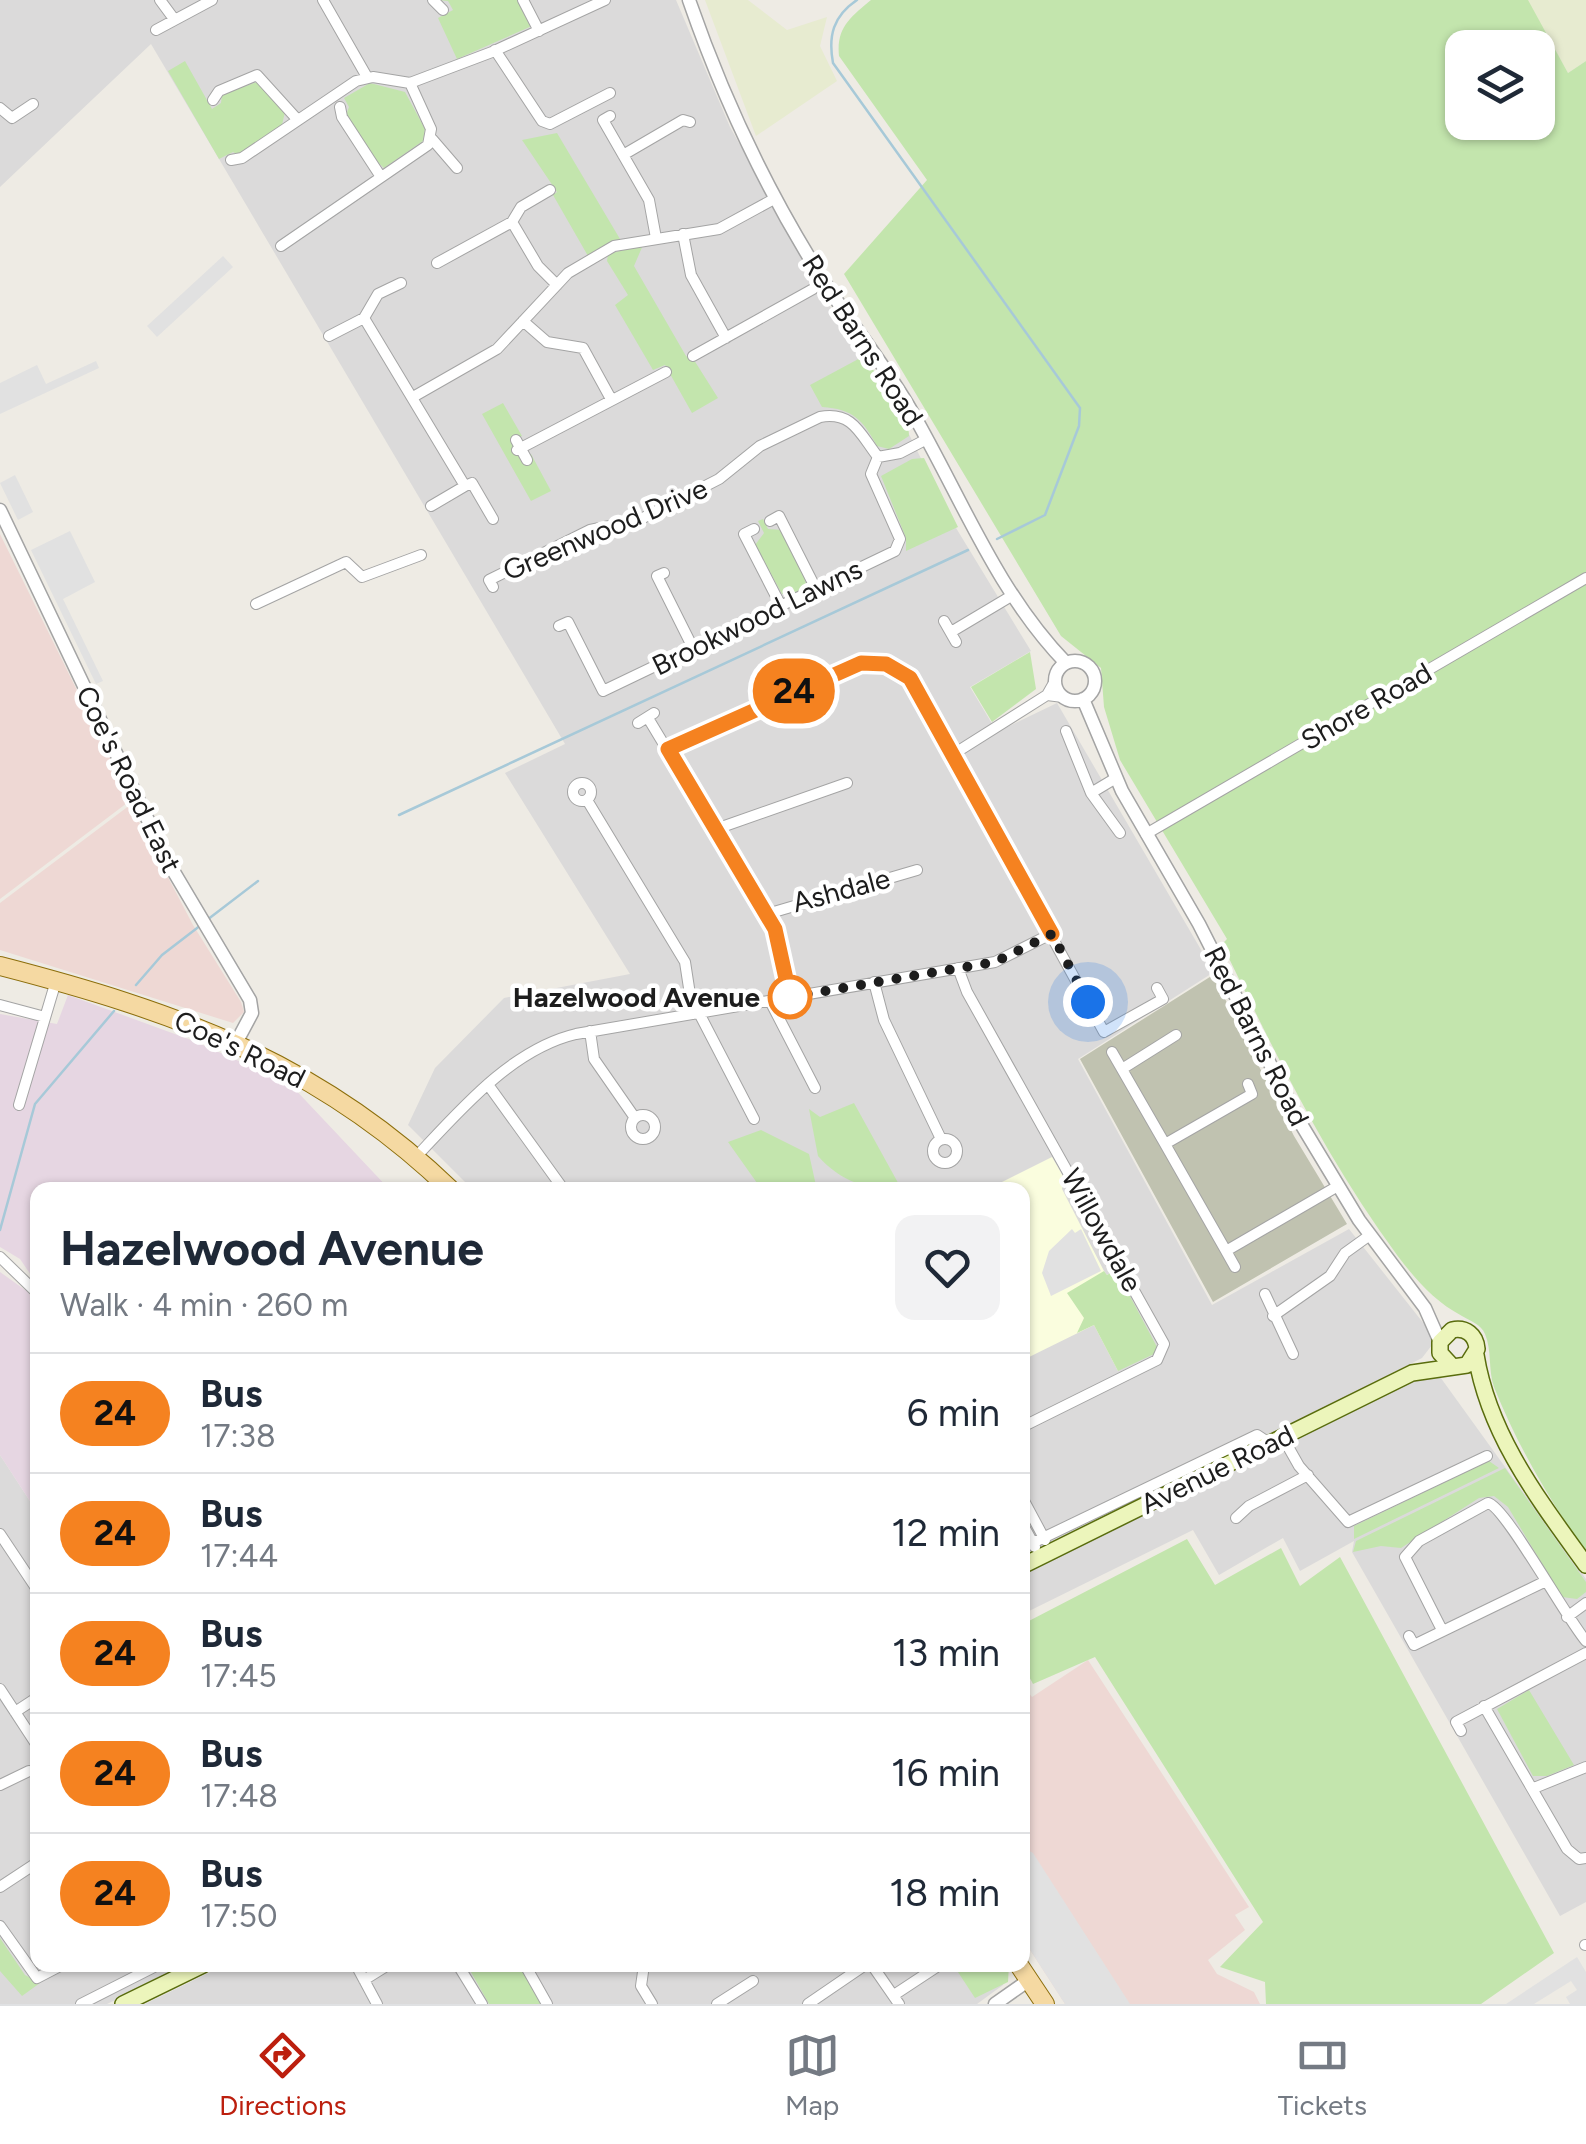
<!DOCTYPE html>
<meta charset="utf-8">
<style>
body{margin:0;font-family:Figtree,sans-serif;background:#f2f2f3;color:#1f2937;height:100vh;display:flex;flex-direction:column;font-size:38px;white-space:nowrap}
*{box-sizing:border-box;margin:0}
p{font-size:32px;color:#747a83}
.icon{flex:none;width:55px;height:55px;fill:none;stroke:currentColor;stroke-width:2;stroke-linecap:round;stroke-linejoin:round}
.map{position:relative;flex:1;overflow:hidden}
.sheet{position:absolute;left:30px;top:1182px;width:1000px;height:790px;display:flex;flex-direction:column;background:#fff;border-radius:20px;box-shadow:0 2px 8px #0004}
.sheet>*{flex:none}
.badge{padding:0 20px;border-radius:32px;font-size:35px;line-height:65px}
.fabs{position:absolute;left:1445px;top:30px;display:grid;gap:20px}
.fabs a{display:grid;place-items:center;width:110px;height:110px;border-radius:20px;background:#fff;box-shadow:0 2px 8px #0004;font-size:50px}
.you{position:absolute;width:50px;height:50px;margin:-25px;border:8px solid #fff;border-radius:50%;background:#1a73e8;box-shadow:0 0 0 15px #1a73e833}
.map>.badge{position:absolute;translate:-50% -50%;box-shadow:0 0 0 5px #fff}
.round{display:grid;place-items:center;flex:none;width:105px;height:105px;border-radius:20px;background:#f2f2f3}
.headline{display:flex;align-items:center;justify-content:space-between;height:170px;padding:0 30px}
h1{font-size:48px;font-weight:700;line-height:75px}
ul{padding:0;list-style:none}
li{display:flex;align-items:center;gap:30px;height:120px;padding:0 30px;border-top:2px solid #e0e1e3}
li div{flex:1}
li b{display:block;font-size:38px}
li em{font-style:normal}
li .badge{min-width:110px;font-weight:700;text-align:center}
.dock{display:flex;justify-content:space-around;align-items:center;height:140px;border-top:2px solid #e0e1e3;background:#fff;font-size:28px;color:#747a83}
.dock a{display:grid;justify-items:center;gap:5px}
.dock .current{color:#bc1f0e}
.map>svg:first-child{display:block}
</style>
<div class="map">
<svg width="1586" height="2004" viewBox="0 0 1586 2004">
<rect width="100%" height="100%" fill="#eeebe4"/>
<path fill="#dbdada" d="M0,0H676L730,127L837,319L892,400L953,523L1031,651L970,687L997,732L1057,703L1214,972L1078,1059L1212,1305L1349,1229L1432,1334V1345L1422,1358L1023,1558L1022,1190H473L408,1125L435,1068L504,998L630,974L505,773L565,744L151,44L0,187Z
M1438,1374L1586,1579V1902L1560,1916L1352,1552L1354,1541L1300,1571L1283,1538L1219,1575L1193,1530L1023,1614V1571L1406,1380Z
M0,1455L37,1512L38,1965H187L107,2004H0Z
M225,1965H1006L1003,1985L977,2004H145Z"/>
<path fill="#eed8d4" d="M0,534L131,800L0,899Z
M130,805L193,925L241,1002L244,1012L233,1023L0,950V903Z
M1088,1660L1249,1907L1235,1915L1245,1930L1208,1960L1217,1974L1254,1992L1260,2004H1065L1023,1939L1022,1684L1032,1697Z"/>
<path fill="#e6d6e2" d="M68,995L194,1041L290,1084L390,1190H38L37,1284L20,1259L0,1247V1014L57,1024Z
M0,1272L28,1292L37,1307V1512L0,1455Z"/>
<path fill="#fafdde" d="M1052,1157L1064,1178L1062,1189L1104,1271L1107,1275L1116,1270L1118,1371L1094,1325L1023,1360L1022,1190H986Z"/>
<path fill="#c0c2b0" d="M1213,975L1294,1136L1347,1224L1213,1302L1080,1059Z"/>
<path fill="#e7ebd0" d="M705,0H748L787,30L827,17L820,46L837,81L756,136Z
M1527,0H1586V61L1568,73Z"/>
<path fill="#c3e5ad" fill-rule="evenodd" d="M438,0H519L532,26L457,59L438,18L453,10L448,1Z
M871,0H1528L1568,73L1586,61V1552C1550,1501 1517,1445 1494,1387C1488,1370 1492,1350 1485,1334C1481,1324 1470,1321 1462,1316C1434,1301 1416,1280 1397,1255C1326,1159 1274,1051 1222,944L1227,939L1120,760L1104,707L1101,668L1061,636L844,274L927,180L839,56C836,27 851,17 871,0ZM1462,48H1538V122H1462Z
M185,61L212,109L221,103L222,95L259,81L285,112L282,125L239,155L233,152L219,159L168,71Z
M370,83L405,92L425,129L423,141L384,168L373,158L346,115L349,107L344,98Z
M557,133L620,239L588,256L553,195L557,192L522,140Z
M643,245L634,266L686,356L694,360L718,398L692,413L665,365L653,370L615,305L628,295L607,261L608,254Z
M864,356L908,422L909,436L889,449L877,446C863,420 853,409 822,407L810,385Z
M503,403L522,436L512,441L521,458L531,454L551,491L531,501L482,414Z
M924,458L958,527L906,551V538L881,476L912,459Z
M763,519L768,529L783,530L804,576L806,583L799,592L782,594L755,545L764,533L758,521Z
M1030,652L1036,689L992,722L971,687Z
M854,1103L902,1190C868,1190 841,1182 818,1156L809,1109L820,1117Z
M761,1130L809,1154L817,1190H762L728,1142Z
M1116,1270L1157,1347L1154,1354L1118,1371L1094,1325L1077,1333L1084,1318L1067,1293L1104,1271L1107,1275Z
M1489,1461L1499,1468L1354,1539V1526Z
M1505,1468L1586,1582V1592L1577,1599L1562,1597L1508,1507L1494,1496L1479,1498L1401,1548L1381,1546L1353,1552L1356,1541Z
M1187,1539L1215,1585L1281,1548L1300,1586L1340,1557L1554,1953L1481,2004H1266L1265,1982L1220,1967L1263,1922L1095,1657L1033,1684L1023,1665V1624Z
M1529,1690L1574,1765L1547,1776H1533L1497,1709Z
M0,1938L25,1975L40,1983L22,1996L0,1971Z
M467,1965H520L541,2004H489Z
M1009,1965L1008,1982L975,1998L954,1966Z"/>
<path fill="#e1e1e1" d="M223,256L233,267L157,337L147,326Z
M96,361L99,368L0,414V383L37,365L46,384Z
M15,475L33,512L18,520L0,483Z
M70,531L95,582L63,599L103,681L96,684L31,550Z
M1072,1229L1075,1233L1081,1229L1101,1271L1051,1296L1042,1273L1049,1251Z
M1022,1847L1033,1853L1130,2004H1065L1023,1939Z
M1577,1957L1586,1972V2004H1570L1566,1997L1577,1990L1571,1981L1534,2004H1506Z"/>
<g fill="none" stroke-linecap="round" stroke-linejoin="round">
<path stroke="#a7c9d8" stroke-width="2.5" d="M857,0C833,16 828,36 833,63L1080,408L1079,426L1045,515L997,539
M399,815L968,550
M207,920L258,881
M136,985L162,955L201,925
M0,1230L35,1104L114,1011"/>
<defs>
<path id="minor" d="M160,0L174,19
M323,0L367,77
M433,0L443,10
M523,0L539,31
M156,30L212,0
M495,50L542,121L550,124L610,93
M213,100L219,91L257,75L296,118
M340,107L342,117L381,177
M0,108L12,118L33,104
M610,116L603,120L649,200L656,238
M432,139L457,168
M623,155L683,120L690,122
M231,160L242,158L356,81L373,77L410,83L492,52L605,0
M550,190L521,207L512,222L538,266L557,285
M683,234L691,275L726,338
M281,246L428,145L431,129L410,83
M437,263L512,222
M364,318L465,486L472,483L493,519
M523,321L547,342L583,348L611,399
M329,336L364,318L378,294L401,283
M693,356L813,289
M413,397L497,349L568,273L614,246L719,229L774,199
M516,440L527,460
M517,450L666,372
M431,506L465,486
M770,521L779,516L816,589
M754,529L744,534L781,606
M664,573L657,576L693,648
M493,587L489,580L590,530L639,520L719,479L760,446L820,417C853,411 860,434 878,457L900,453L927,439
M256,604L346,562L362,577L421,555
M944,621L956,642
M559,626L568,622L603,691L895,551L900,539L871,474L878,457
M951,632L1013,595
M1047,695L1063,697
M648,718L775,929L790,997
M638,723L654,713
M1066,731L1091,793L1120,833
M667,749L846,668C870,660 889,662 910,678L1104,1032L1163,999L1157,988
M952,755L1047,695L1055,681
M573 792a9 9 0 1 1 18 0a9 9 0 1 1-18 0Z
M1091,793L1116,778
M587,800L685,962L693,1014
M716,829L847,783
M1146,834L1586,578
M767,914L917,870
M958,968L967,992L1164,1344L1157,1360L1022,1427
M874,982L884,1020L941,1139
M770,1001L815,1088
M0,1005L45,1017
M699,1013L754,1119
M590,1031L594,1059L635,1118
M1112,1052L1165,1144
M1122,1069L1176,1035
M489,1086L564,1190
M19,1105L56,981
M631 1127a12 12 0 1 1 24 0a12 12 0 1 1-24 0Z
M933 1151a12 12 0 1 1 24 0a12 12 0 1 1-24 0Z
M416,1157C460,1110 512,1049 576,1034L995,962L1051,934
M1226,1251L1165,1144L1252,1094L1248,1084
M0,1257L38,1294
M1235,1267L1226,1251L1338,1186
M1265,1294L1293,1354
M1273,1316L1330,1276L1345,1253L1370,1235
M1282,1436L1299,1466L1348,1522L1487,1456
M1022,1497L1045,1540
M1236,1518L1249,1506L1308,1475
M1022,1523L1035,1547
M0,1534L38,1591
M1022,1548L1257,1435L1269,1443
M1567,1617L1586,1603
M1442,1630L1405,1557L1419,1541L1488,1503C1505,1506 1566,1618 1586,1641
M1409,1636L1414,1645L1544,1582
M0,1689L38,1747
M1484,1706L1567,1849L1579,1859L1586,1858
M15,1712L38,1697
M1461,1731L1456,1722L1586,1653
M0,1785L29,1771
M1534,1788L1586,1767
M0,1887L38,1862
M0,1926L37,1978L62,1965
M1585,1945H1586
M356,1965L377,2004
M458,1965L482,2004
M525,1965L547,2004
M644,1965L641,1986L652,2004
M872,1965L899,2004
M364,1980L388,1965
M894,1995L938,1966
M81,2004L154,1967
M717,2004L753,1981
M808,2004L865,1965"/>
<path id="tertiary" d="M689,0C724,101 769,196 827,286C855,329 887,368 912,412C961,497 997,592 1066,663
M0,510L168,862L250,1000L252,1013L236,1043
M1055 681a20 20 0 1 1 40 0a20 20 0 1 1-40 0Z
M1083,699L1122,791L1199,924L1298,1119L1359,1220L1425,1308L1440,1342
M995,2004L1029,1980"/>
<path id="secondary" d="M1476,1355C1489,1436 1540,1501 1586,1565
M1022,1566L1412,1373L1467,1365L1477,1349C1476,1335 1466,1327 1452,1330L1440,1342V1353L1451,1365
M123,2004L203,1965"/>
<path id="primary" d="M0,966C174,1011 319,1062 451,1190
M1019,1965L1045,2004"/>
</defs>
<use href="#minor" stroke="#a4a4a4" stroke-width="12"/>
<use href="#tertiary" stroke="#a4a4a4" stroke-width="15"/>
<use href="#secondary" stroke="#596c0d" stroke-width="18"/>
<use href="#primary" stroke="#8c6e0b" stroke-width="20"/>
<use href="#minor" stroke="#fff" stroke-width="10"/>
<use href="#tertiary" stroke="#fff" stroke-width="12"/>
<use href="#secondary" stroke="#ecf5bb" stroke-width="15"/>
<use href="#primary" stroke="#f5d9a2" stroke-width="18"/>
</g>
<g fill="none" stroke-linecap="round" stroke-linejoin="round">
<defs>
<path id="line" d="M790,997L775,929L668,749L861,663L886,664L910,678L1052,934"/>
</defs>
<use href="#line" stroke="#fff" stroke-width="22"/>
<use href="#line" stroke="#f58220" stroke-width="15"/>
<path stroke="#1d1d1d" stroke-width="10" stroke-dasharray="0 18" d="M790,997L995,962L1052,934L1088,1002"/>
</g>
<circle fill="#fff" stroke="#f58220" stroke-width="5" cx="790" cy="997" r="20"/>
<g text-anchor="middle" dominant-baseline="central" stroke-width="9" stroke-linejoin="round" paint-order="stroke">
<g font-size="28" fill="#1d1d1d" stroke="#fff">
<text transform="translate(863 340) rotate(57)">Red Barns Road</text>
<text transform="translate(605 529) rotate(-23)">Greenwood Drive</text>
<text transform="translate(757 617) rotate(-26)">Brookwood Lawns</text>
<text transform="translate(1366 706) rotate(-30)">Shore Road</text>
<text transform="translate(129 779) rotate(64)">Coe's Road East</text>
<text transform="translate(841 890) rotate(-15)">Ashdale</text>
<text transform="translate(1257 1036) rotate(63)">Red Barns Road</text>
<text transform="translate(240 1049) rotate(26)">Coe's Road</text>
<text transform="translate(1102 1230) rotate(61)">Willowdale</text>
<text transform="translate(1217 1469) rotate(-26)">Avenue Road</text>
</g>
<g font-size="28" font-weight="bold" fill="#1d1d1d" stroke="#fff" text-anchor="end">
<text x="760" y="997">Hazelwood Avenue</text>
</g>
</g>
</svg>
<div class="fabs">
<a><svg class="icon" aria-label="layers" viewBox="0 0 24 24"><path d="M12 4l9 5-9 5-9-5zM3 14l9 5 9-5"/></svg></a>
</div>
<div class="you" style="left:1088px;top:1002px"></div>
<b class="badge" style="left:794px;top:691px;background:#f58220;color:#111">24</b>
<section class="sheet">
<div class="headline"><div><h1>Hazelwood Avenue</h1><p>Walk · 4 min · 260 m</p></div><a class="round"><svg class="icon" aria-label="heart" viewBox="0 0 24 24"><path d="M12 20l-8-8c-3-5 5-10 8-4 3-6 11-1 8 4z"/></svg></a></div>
<ul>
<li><span class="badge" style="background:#f58220;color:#111">24</span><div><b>Bus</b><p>17:38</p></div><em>6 min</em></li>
<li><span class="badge" style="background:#f58220;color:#111">24</span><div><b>Bus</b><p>17:44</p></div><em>12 min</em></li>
<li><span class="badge" style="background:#f58220;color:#111">24</span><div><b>Bus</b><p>17:45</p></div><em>13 min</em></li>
<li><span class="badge" style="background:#f58220;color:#111">24</span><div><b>Bus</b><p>17:48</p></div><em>16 min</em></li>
<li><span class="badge" style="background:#f58220;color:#111">24</span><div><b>Bus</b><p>17:50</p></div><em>18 min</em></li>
</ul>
</section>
</div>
<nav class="dock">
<a class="current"><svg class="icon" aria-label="directions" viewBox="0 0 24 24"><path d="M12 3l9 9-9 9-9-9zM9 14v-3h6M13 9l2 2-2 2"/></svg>Directions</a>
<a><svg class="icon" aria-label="map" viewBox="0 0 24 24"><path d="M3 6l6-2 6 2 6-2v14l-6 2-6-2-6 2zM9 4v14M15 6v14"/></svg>Map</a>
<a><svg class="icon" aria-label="tickets" viewBox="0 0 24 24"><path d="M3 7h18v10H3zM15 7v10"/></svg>Tickets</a>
</nav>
